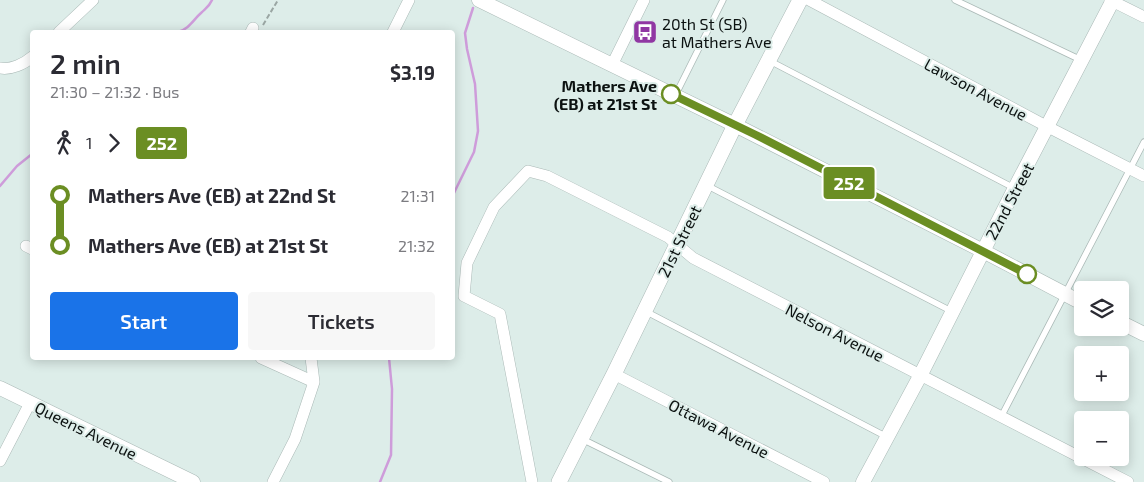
<!DOCTYPE html>
<meta charset="utf-8">
<style>
body{margin:0;font-family:"Exo 2",sans-serif;background:#f7f7f7;color:#2b2b33;height:100vh;display:flex;flex-direction:column;font-size:19px;white-space:nowrap}
*{box-sizing:border-box;margin:0}
p{font-size:16px;color:#7c7c81}
.icon{flex:none;width:28px;height:28px;fill:none;stroke:currentColor;stroke-width:2;stroke-linecap:round;stroke-linejoin:round}
.map{position:relative;flex:1;overflow:hidden}
.drawer{position:absolute;left:30px;top:30px;width:425px;height:330px;display:flex;flex-direction:column;background:#fff;border-radius:5px;box-shadow:0 2px 12px #0003}
.drawer>*{flex:none}
.badge{padding:0 10px;border-radius:4px;font-size:18px;line-height:32px}
.controls{position:absolute;left:1074px;top:281px;display:grid;gap:10px}
.controls a{display:grid;place-items:center;width:55px;height:55px;border-radius:5px;background:#fff;box-shadow:0 2px 12px #0003;font-size:25px}
.map>.badge{position:absolute;translate:-50% -50%;box-shadow:0 0 0 2px #fff}
.legs{display:flex;align-items:center;gap:8px;height:55px;padding:0 20px;font-size:16px}
.legs p{margin-inline-start:auto}
.summary{display:flex;align-items:center;justify-content:space-between;height:85px;padding:0 20px}
h1{font-size:28px;font-weight:600;line-height:38px}
.cta{display:flex;gap:10px;margin-top:auto;padding:10px 20px}
.cta a{flex:1;height:58px;border-radius:5px;background:#1a73e8;color:#fff;font-size:20px;font-weight:600;line-height:58px;text-align:center}
.cta a+a{background:#f7f7f7;color:#2b2b33}
ul{padding:0 20px;list-style:none}
li{display:flex;align-items:center;gap:18px;height:50px;font-size:19px}
li i{display:grid;place-items:center;width:8px;height:100%;margin:0 6px;background:currentColor}
li i::after{content:'';width:12px;height:12px;margin:-6px;border:4px solid;border-radius:50%;background:#fff}
li p{margin-inline-start:auto}
li:first-child i{background:linear-gradient(#0000 50%,currentColor 0)}
li:last-child i{background:linear-gradient(currentColor 50%,#0000 0)}
.map>svg:first-child{display:block}
</style>
<div class="map">
<svg width="1144" height="482" viewBox="0 0 1144 482">
<rect width="100%" height="100%" fill="#ddede9"/>
<g fill="none" stroke-linecap="round" stroke-linejoin="round">
<path stroke="#ce9cda" stroke-width="2.5" d="M178,32C189,29 193,20 201,13C206,8 209,7 212,0
M0,186L17,166L32,154
M452,197L474,152L478,131L475,84L467,49L465,33L473,8
M380,482L391,455L392,389L389,358"/>
<defs>
<path id="service" d="M955,0L1081,60
M770,61L1014,188
M675,96L723,0
M706,185L953,312
M645,311L887,437
M1001,417L1144,142
M582,439L669,482"/>
<path id="minor" d="M809,0L1048,127L1144,176
M1110,0L1144,17
M59,32L93,0
M251,32L253,28
M393,32L409,0
M612,65L644,0
M0,68C11,70 24,64 32,57
M26,246L32,249
M261,358L314,382
M614,374L824,482
M0,461L30,403
M273,482L295,439L314,382L311,358
M532,482L500,314L464,296L467,263L494,207L528,171L547,176L668,237L693,258L1128,482"/>
<path id="tertiary" d="M479,0L735,125L983,251L1082,303
M1120,322L1144,334
M0,388L193,482
M863,482L920,376L1015,188L1113,0"/>
<path id="secondary" d="M559,482L614,374L735,125L800,0"/>
</defs>
<use href="#service" stroke="#aab9b6" stroke-width="7"/>
<use href="#minor" stroke="#aab9b6" stroke-width="12"/>
<use href="#tertiary" stroke="#aab9b6" stroke-width="15"/>
<use href="#secondary" stroke="#aab9b6" stroke-width="16"/>
<path stroke="#9aa6a3" stroke-width="2" stroke-dasharray="5 2.5" stroke-linecap="butt" d="M263,25L278,0"/>
<use href="#service" stroke="#fff" stroke-width="5.5"/>
<use href="#minor" stroke="#fff" stroke-width="11"/>
<use href="#tertiary" stroke="#fff" stroke-width="14"/>
<use href="#secondary" stroke="#fff" stroke-width="15"/>
</g>
<g fill="none" stroke-linecap="round" stroke-linejoin="round">
<defs>
<path id="line-1" d="M671,94L756,135L1027,274"/>
</defs>
<use href="#line-1" stroke="#fff" stroke-width="11"/>
<use href="#line-1" stroke="#6b8e23" stroke-width="8"/>
</g>
<defs>
<symbol id="bus-square" viewBox="-11 -11 22 22"><rect x="-9" y="-9" width="18" height="18" rx="4" fill="#9037a3" stroke="#ddede9"/><path d="M-5-6H5V4H4V6H2V4H-2V6H-4V4H-5ZM-3.5-4V0h7V-4ZM-3.5 1.2v1.5H-2V1.2ZM2 1.2v1.5H3.5V1.2Z" fill="#fff"/></symbol>
</defs>
<g fill-rule="evenodd">
<use href="#bus-square" x="631" y="18" width="28" height="28"/>
</g>
<g fill="#fff" stroke="#6b8e23" stroke-width="2.5">
<circle cx="671" cy="94" r="9"/>
<circle cx="1027" cy="274" r="9"/>
</g>
<g text-anchor="middle" dominant-baseline="central" stroke-width="4" stroke-linejoin="round" paint-order="stroke">
<g font-size="16" fill="#0c1211" stroke="#ddede9" text-anchor="start">
<text x="662" y="23">20th St (SB)<tspan x="662" dy="18">at Mathers Ave</tspan></text>
</g>
<g font-size="16" font-weight="bold" fill="#0c1211" stroke="#ddede9" text-anchor="end">
<text x="657" y="85">Mathers Ave<tspan x="657" dy="18">(EB) at 21st St</tspan></text>
</g>
<g font-size="16" fill="#0c1211" stroke="#ddede9">
<text transform="translate(976 89) rotate(28)">Lawson Avenue</text>
<text transform="translate(1009 201) rotate(-62)">22nd Street</text>
<text transform="translate(679 241) rotate(-64)">21st Street</text>
<text transform="translate(835 332) rotate(27)">Nelson Avenue</text>
<text transform="translate(719 428) rotate(27)">Ottawa Avenue</text>
<text transform="translate(86 430) rotate(26)">Queens Avenue</text>
</g>
</g>
</svg>
<div class="controls">
<a><svg class="icon" aria-label="layers" viewBox="0 0 24 24"><path d="M12 4l9 5-9 5-9-5zM3 14l9 5 9-5"/></svg></a>
<a>+</a>
<a>−</a>
</div>
<b class="badge" style="left:849px;top:183px;background:#6b8e23;color:#fff">252</b>
<section class="drawer">
<div class="summary"><div><h1>2 min</h1><p>21:30 – 21:32 · Bus</p></div><b>$3.19</b></div>
<div class="legs"><svg class="icon" aria-label="walk" viewBox="0 0 24 24"><circle cx="13" cy="4" r="2"/><path d="M13 8l-2 6 4 7M11 14l-3 7M7 12l3-4h3l4 4"/></svg>1<svg class="icon" aria-label="forward" viewBox="0 0 24 24"><path d="M9 5l7 7-7 7"/></svg><b class="badge" style="background:#6b8e23;color:#fff">252</b></div>
<ul>
<li><i style="color:#6b8e23"></i><b>Mathers Ave (EB) at 22nd St</b><p>21:31</p></li>
<li><i style="color:#6b8e23"></i><b>Mathers Ave (EB) at 21st St</b><p>21:32</p></li>
</ul>
<div class="cta"><a>Start</a><a>Tickets</a></div>
</section>
</div>
